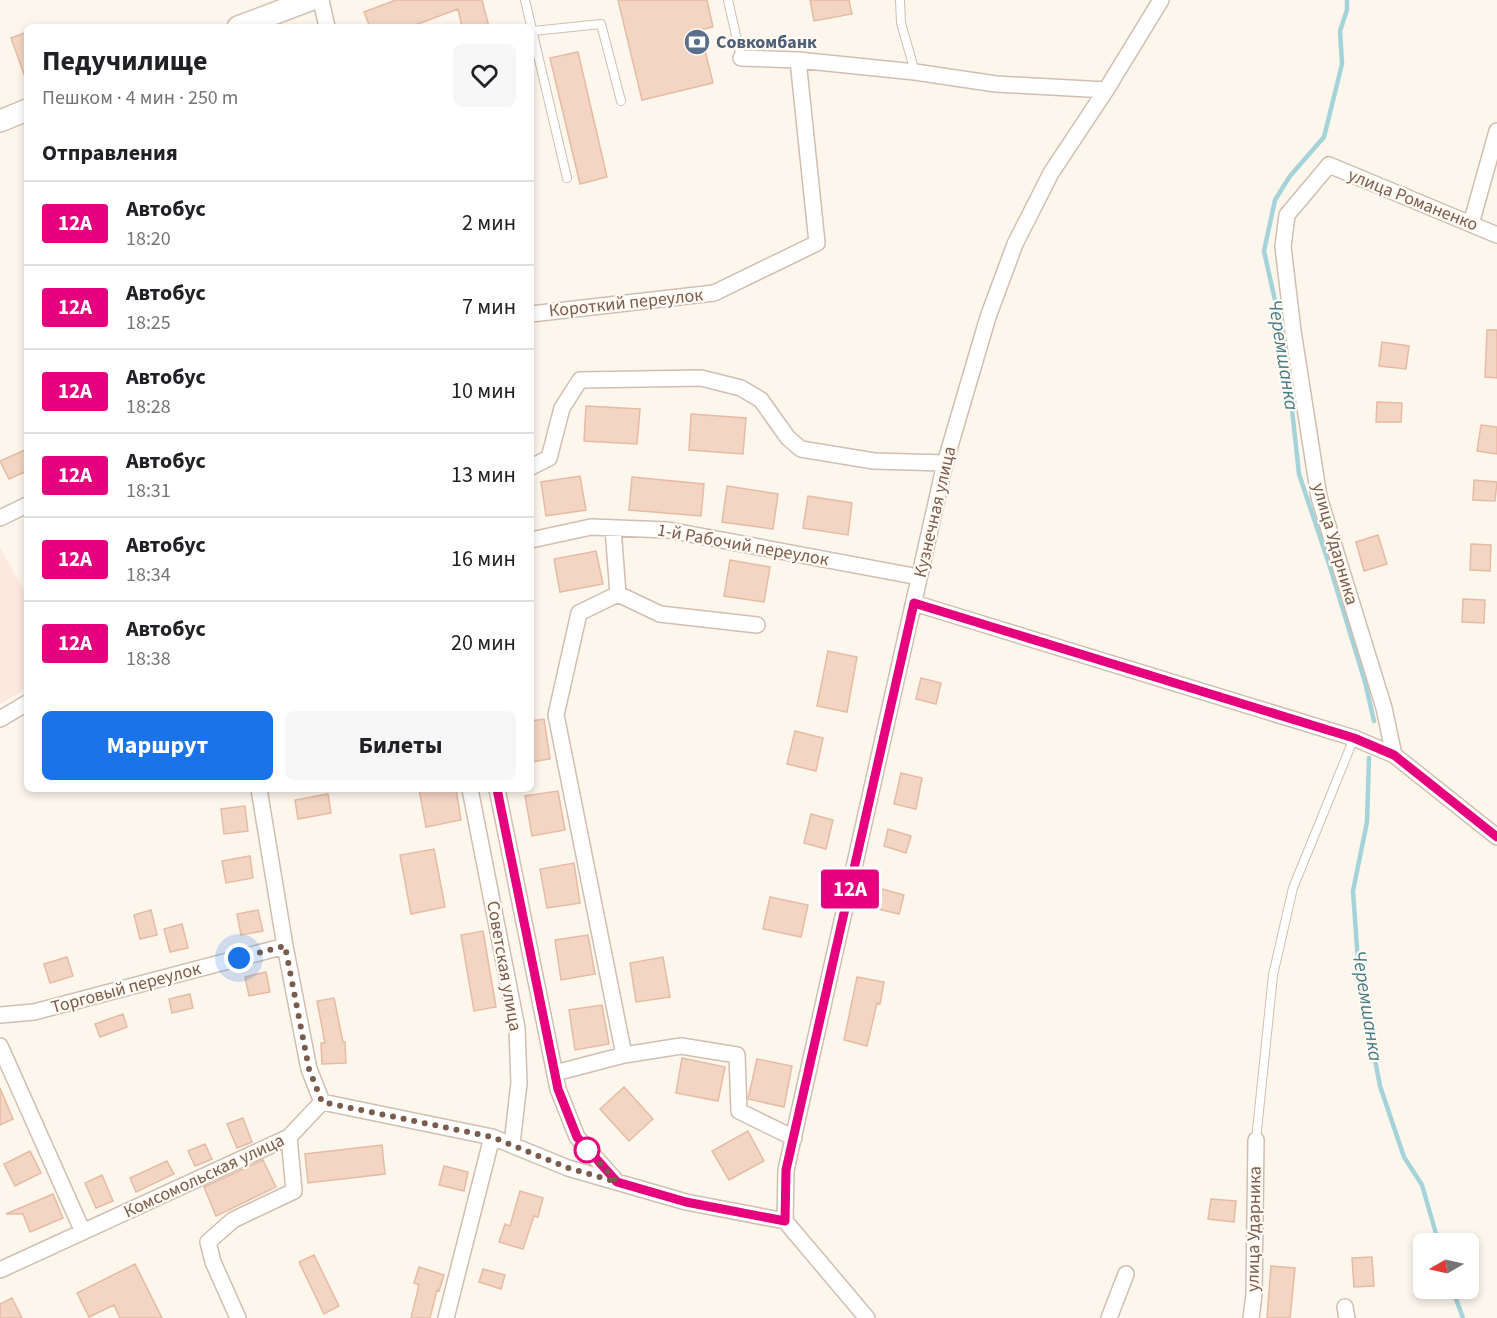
<!DOCTYPE html>
<html lang="ru">
<meta charset="utf-8">
<style>
body{margin:0;font-family:"Source Sans 3",sans-serif;background:#f6f6f6;color:#202124;height:100vh;display:flex;flex-direction:column;font-size:22px;white-space:nowrap}
*{box-sizing:border-box;margin:0}
p{font-size:20px;color:#757577}
.icon{flex:none;width:33px;height:33px;fill:none;stroke:currentColor;stroke-width:2;stroke-linecap:round;stroke-linejoin:round}
.map{position:relative;flex:1;overflow:hidden}
.drawer{position:absolute;left:24px;top:24px;width:510px;height:768px;display:flex;flex-direction:column;background:#fff;border-radius:9px;box-shadow:0 3px 9px #0003}
.drawer>*{flex:none}
.badge{padding:0 12px;border-radius:4px;font-size:21px;line-height:39px}
.needle{width:39px;rotate:261deg}
.fabs{position:absolute;left:1413px;top:1233px;display:grid;gap:12px}
.fabs a{display:grid;place-items:center;width:66px;height:66px;border-radius:9px;background:#fff;box-shadow:0 3px 9px #0003;font-size:30px}
.you{position:absolute;width:30px;height:30px;margin:-15px;border:4px solid #fff;border-radius:50%;background:#1a73e8;box-shadow:0 0 0 9px #1a73e833}
.map>.badge{position:absolute;translate:-50% -50%;box-shadow:0 0 0 3px #fff}
h2{padding:0 18px;font-size:22px;line-height:54px}
.round{display:grid;place-items:center;flex:none;width:63px;height:63px;border-radius:9px;background:#f6f6f6}
.headline{display:flex;align-items:center;justify-content:space-between;height:102px;padding:0 18px}
h1{font-size:28px;font-weight:700;line-height:45px}
.primary-button{display:flex;gap:12px;margin-top:auto;padding:12px 18px}
.primary-button a{flex:1;height:69px;border-radius:9px;background:#1a73e8;color:#fff;font-size:24px;font-weight:700;line-height:69px;text-align:center}
.primary-button a+a{background:#f6f6f6;color:#202124}
ul{padding:0;list-style:none}
li{display:flex;align-items:center;gap:18px;height:84px;padding:0 18px;border-top:2px solid #e0e0e0}
li div{flex:1}
li b{display:block;font-size:22px}
li em{font-style:normal}
li .badge{min-width:66px;font-weight:700;text-align:center}
.map>svg:first-child{display:block}
</style>
<div class="map">
<svg width="1497" height="1318" viewBox="0 0 1497 1318">
<rect width="100%" height="100%" fill="#fdf6ec"/>
<path fill="#fde8e0" d="M0,548L27,595V688L0,704Z"/>
<g fill="none" stroke-linecap="round" stroke-linejoin="round">
<path stroke="#a5d3da" stroke-width="4.5" d="M1347,0V10L1340,31L1342,64L1324,137L1290,176L1275,200L1264,251L1285,345L1299,474L1330,567L1365,682L1374,721
M1369,758L1367,822L1353,891L1359,976L1380,1086L1404,1157L1422,1185L1439,1244
M1452,1288L1463,1318"/>
</g>
<path fill="#f3d5c3" stroke="#e6bba3" stroke-width="1.5" d="M396,0H482L489,27H462L458,9L410,27H370L364,12Z
M618,0H707L713,27L700,30L713,83L642,100Z
M810,0H849L852,14L814,21Z
M27,32V77H25L11,38Z
M578,52L607,177L580,184L550,58Z
M1487,330H1497V378L1485,377Z
M1382,342L1409,346L1406,369L1379,366Z
M1377,402L1402,403L1401,422H1376Z
M586,406L640,409L637,444L584,441Z
M691,414L746,418L743,454L689,450Z
M1481,425L1497,427V454L1477,451Z
M27,449V471L9,479L0,461Z
M580,476L586,510L546,516L541,482Z
M632,477L704,484L701,516L629,510Z
M1474,480L1497,482L1495,501L1473,500Z
M727,486L778,494L773,529L722,522Z
M808,496L852,503L848,535L803,528Z
M1378,535L1387,564L1364,571L1356,542Z
M1471,544L1491,545L1490,571L1470,570Z
M596,551L603,584L560,592L554,559Z
M730,560L770,567L764,602L724,596Z
M1463,599L1485,600L1484,623L1462,622Z
M828,651L857,657L847,712L817,706Z
M921,678L941,683L936,704L916,699Z
M544,719L550,759L531,762V721Z
M795,731L823,738L816,771L787,764Z
M901,773L922,778L916,809L894,804Z
M419,789H456L461,820L426,827Z
M558,791L565,830L532,836L525,796Z
M328,794L331,813L298,819L295,800Z
M245,806L248,831L224,834L221,809Z
M811,814L833,820L826,849L804,843Z
M888,829L911,836L906,853L884,846Z
M434,849L445,907L411,914L400,855Z
M250,856L253,878L226,883L222,861Z
M574,863L580,903L547,908L540,869Z
M875,887L904,895L899,914L870,907Z
M770,897L808,905L801,937L763,929Z
M151,910L157,935L140,939L134,915Z
M258,910L263,931L241,935L237,914Z
M182,924L188,948L170,952L164,929Z
M483,931L496,1007L474,1011L461,935Z
M588,935L595,974L561,980L555,940Z
M67,957L73,976L50,983L44,964Z
M663,957L670,997L636,1002L630,963Z
M266,972L270,992L249,996L245,977Z
M857,977L884,982L880,1004L877,1003L867,1046L844,1040Z
M190,994L193,1008L172,1013L169,999Z
M334,998L343,1042H345L346,1063L322,1064L321,1043H325L317,1001Z
M602,1005L609,1044L575,1050L569,1010Z
M123,1014L127,1027L100,1037L95,1024Z
M682,1058L725,1067L718,1101L676,1093Z
M757,1059L792,1066L784,1107L748,1099Z
M624,1087L653,1119L629,1141L600,1109Z
M0,1088L13,1119L0,1125Z
M243,1118L252,1142L237,1148L227,1124Z
M748,1131L764,1161L729,1180L712,1151Z
M205,1144L212,1159L195,1166L188,1151Z
M382,1145L385,1174L308,1183L305,1154Z
M30,1151L41,1173L15,1186L4,1164Z
M263,1160L276,1187L216,1216L204,1187Z
M167,1161L174,1174L136,1192L130,1178Z
M444,1166L468,1172L464,1191L439,1185Z
M102,1175L113,1201L96,1208L85,1183Z
M520,1191L543,1198L538,1217L534,1216L523,1249L499,1242L505,1224L510,1226Z
M53,1194L63,1218L30,1232L23,1214H6Z
M1211,1199L1236,1201L1234,1222L1208,1219Z
M314,1255L339,1306L324,1314L299,1262Z
M1372,1257L1374,1286L1354,1287L1352,1258Z
M135,1264L162,1318H120L114,1305L89,1317L77,1293Z
M1271,1266L1295,1268L1290,1318H1267Z
M419,1267L444,1275L439,1291L437,1290L430,1318H411L419,1285L414,1283Z
M483,1269L505,1275L501,1289L479,1282Z
M12,1298L22,1318H0V1304Z"/>
<g fill="none" stroke-linecap="round" stroke-linejoin="round">
<defs>
<path id="lane" d="M525,0L567,178
M728,0L741,58
M900,0L901,23L915,72
M533,31L601,24L621,101
M1256,1140L1273,975L1293,888L1354,738"/>
<path id="street" d="M321,0L327,27
M741,58L798,60L915,72L996,84L1106,90
M1471,224L1497,131
M531,314L714,293L817,243L798,60
M531,467L549,458L562,408L580,380L701,378L741,388L761,400L788,438L801,449L874,461L945,463
M0,518L27,505
M613,528L618,594L579,613L556,715L624,1055
M531,540L591,527L668,530L919,577
M618,594L660,614L757,625
M914,603L1354,738L1394,755L1497,837
M0,719L27,703
M1394,755L1384,708L1319,497L1293,331L1283,247L1287,215L1329,165L1497,235
M259,789L285,946L309,1069L322,1102
M470,789L517,1028L519,1083L512,1144
M497,789L558,1089L577,1137L617,1182
M0,1015L34,1012L285,946
M0,1046L83,1232
M555,1073L624,1055L681,1046L737,1055L739,1111L794,1138
M0,1270L289,1137L322,1102L492,1137L568,1168L686,1202L785,1221
M1345,1307L1347,1318
M238,1318L213,1262L208,1242L233,1220L294,1191L289,1137
M446,1318L492,1137
M867,1318L785,1221L786,1170L945,463L988,317L1015,244L1051,173L1106,90L1161,0
M1109,1318L1126,1274
M1251,1318L1254,1294L1256,1140"/>
<path id="secondary" d="M238,27L310,0
M0,121L27,110"/>
</defs>
<use href="#lane" stroke="#d1beb0" stroke-width="10"/>
<use href="#street" stroke="#d1beb0" stroke-width="18"/>
<use href="#secondary" stroke="#d6c0b0" stroke-width="24"/>
<use href="#lane" stroke="#fff" stroke-width="8"/>
<use href="#street" stroke="#fff" stroke-width="15"/>
<use href="#secondary" stroke="#fff" stroke-width="21"/>
</g>
<g fill="none" stroke-linecap="round" stroke-linejoin="round">
<defs>
<path id="line" d="M497,789L558,1089L577,1137L617,1182L686,1202L785,1221L786,1170L914,603L1354,738L1394,755L1497,837"/>
</defs>
<use href="#line" stroke="#fff" stroke-width="14"/>
<use href="#line" stroke="#e6007e" stroke-width="9"/>
<path stroke="#7a5c4d" stroke-width="6" stroke-dasharray="0 10.8" d="M239,958L285,946L309,1069L322,1102L492,1137L568,1168L617,1182L586,1148L587,1150"/>
</g>
<defs>
<symbol id="bank-disc" viewBox="-11 -11 22 22"><circle r="9.5" fill="#5c6f8a" stroke="#fffaf3"/><path d="M-6-4H6V4H-6ZM0-2.3a2.3 2.3 0 1 0 0 4.6a2.3 2.3 0 1 0 0-4.6Z" fill="#fff"/></symbol>
</defs>
<g fill-rule="evenodd">
<use href="#bank-disc" x="682" y="27" width="30" height="30"/>
</g>
<circle fill="#fff" stroke="#e6007e" stroke-width="3" cx="587" cy="1150" r="12"/>
<g text-anchor="middle" dominant-baseline="central" stroke-width="4.5" stroke-linejoin="round" paint-order="stroke">
<g font-size="18" font-weight="bold" fill="#4e5e75" stroke="#fffaf3" text-anchor="start">
<text x="716" y="42">Совкомбанк</text>
</g>
<g font-size="18" fill="#7a5c4d" stroke="#fffaf3">
<text transform="translate(1413 200) rotate(22)">улица Романенко</text>
<text transform="translate(626 303) rotate(-6)">Короткий переулок</text>
<text transform="translate(935 512) rotate(-77)">Кузнечная улица</text>
<text transform="translate(1335 544) rotate(74)">улица Ударника</text>
<text transform="translate(743 545) rotate(10)">1-й Рабочий переулок</text>
<text transform="translate(504 966) rotate(80)">Советская улица</text>
<text transform="translate(126 988) rotate(-15)">Торговый переулок</text>
<text transform="translate(204 1176) rotate(-25)">Комсомольская улица</text>
<text transform="translate(1254 1229) rotate(-89)">улица Ударника</text>
</g>
<g font-size="20" font-style="italic" fill="#437c86" stroke="#fffaf3">
<text transform="translate(1283 355) rotate(81)">Черемшанка</text>
<text transform="translate(1367 1006) rotate(81)">Черемшанка</text>
</g>
</g>
</svg>
<div class="fabs">
<a><svg class="needle" viewBox="-14 -14 28 28"><path d="M0-13l5 13h-10z" fill="#e53935"/><path d="M0 13l5-13h-10z" fill="#757577"/></svg></a>
</div>
<div class="you" style="left:239px;top:958px"></div>
<b class="badge" style="left:850px;top:889px;background:#e6007e;color:#fff">12А</b>
<section class="drawer">
<div class="headline"><div><h1>Педучилище</h1><p>Пешком · 4 мин · 250 m</p></div><a class="round"><svg class="icon" aria-label="heart" viewBox="0 0 24 24"><path d="M12 20l-8-8c-3-5 5-10 8-4 3-6 11-1 8 4z"/></svg></a></div>
<h2>Отправления</h2>
<ul>
<li><span class="badge" style="background:#e6007e;color:#fff">12А</span><div><b>Автобус</b><p>18:20</p></div><em>2 мин</em></li>
<li><span class="badge" style="background:#e6007e;color:#fff">12А</span><div><b>Автобус</b><p>18:25</p></div><em>7 мин</em></li>
<li><span class="badge" style="background:#e6007e;color:#fff">12А</span><div><b>Автобус</b><p>18:28</p></div><em>10 мин</em></li>
<li><span class="badge" style="background:#e6007e;color:#fff">12А</span><div><b>Автобус</b><p>18:31</p></div><em>13 мин</em></li>
<li><span class="badge" style="background:#e6007e;color:#fff">12А</span><div><b>Автобус</b><p>18:34</p></div><em>16 мин</em></li>
<li><span class="badge" style="background:#e6007e;color:#fff">12А</span><div><b>Автобус</b><p>18:38</p></div><em>20 мин</em></li>
</ul>
<div class="primary-button"><a>Маршрут</a><a>Билеты</a></div>
</section>
</div>
